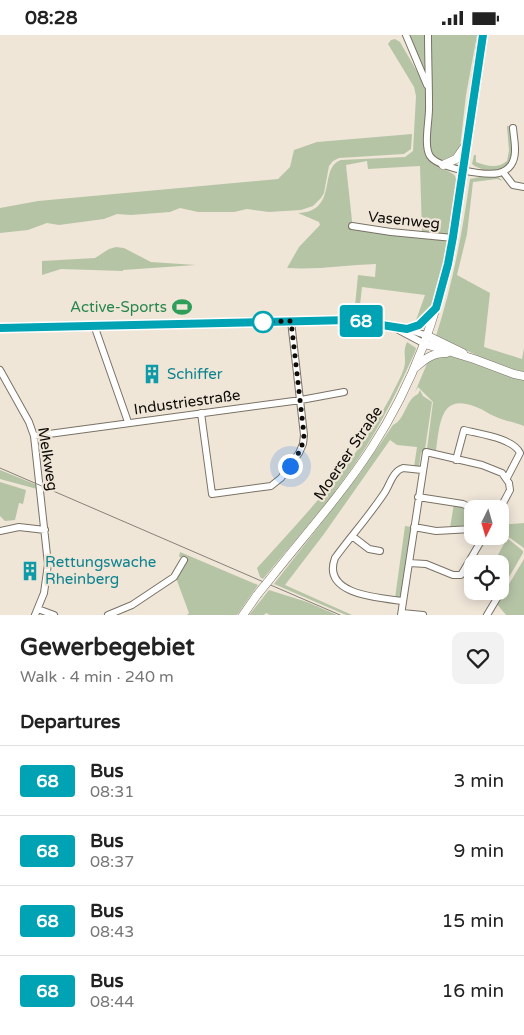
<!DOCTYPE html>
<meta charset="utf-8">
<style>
body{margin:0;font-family:"Varela Round",sans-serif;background:#f2f2f2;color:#222;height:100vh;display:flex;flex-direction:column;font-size:19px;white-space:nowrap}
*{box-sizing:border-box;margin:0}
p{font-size:16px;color:#767676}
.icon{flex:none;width:28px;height:28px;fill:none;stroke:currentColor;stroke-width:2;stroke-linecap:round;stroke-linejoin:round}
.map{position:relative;height:580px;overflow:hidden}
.details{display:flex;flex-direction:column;background:#fff;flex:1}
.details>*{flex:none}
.badge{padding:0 10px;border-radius:4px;font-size:18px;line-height:32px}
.needle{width:32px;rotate:185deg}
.fabs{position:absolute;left:464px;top:465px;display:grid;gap:10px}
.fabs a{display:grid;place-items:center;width:45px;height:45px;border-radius:10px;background:#fff;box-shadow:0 2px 12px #0003;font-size:25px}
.you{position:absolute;width:25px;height:25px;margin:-12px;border:4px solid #fff;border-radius:50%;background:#1a73e8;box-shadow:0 0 0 8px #1a73e833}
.map>.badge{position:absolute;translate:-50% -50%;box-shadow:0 0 0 2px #fff}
h2{padding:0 20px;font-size:19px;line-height:45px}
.round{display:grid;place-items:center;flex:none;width:52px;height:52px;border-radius:10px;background:#f2f2f2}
.summary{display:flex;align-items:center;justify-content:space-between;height:85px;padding:0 20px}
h1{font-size:24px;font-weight:800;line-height:38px}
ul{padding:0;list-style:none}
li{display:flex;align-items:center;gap:15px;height:70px;padding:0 20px;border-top:1px solid #e0e0e0}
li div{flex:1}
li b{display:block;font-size:19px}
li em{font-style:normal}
li .badge{min-width:55px;font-weight:700;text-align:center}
.status{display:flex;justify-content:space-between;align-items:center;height:35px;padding:0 25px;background:#fff;direction:ltr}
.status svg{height:14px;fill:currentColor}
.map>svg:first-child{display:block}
</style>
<div class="status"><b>08:28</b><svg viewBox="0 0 49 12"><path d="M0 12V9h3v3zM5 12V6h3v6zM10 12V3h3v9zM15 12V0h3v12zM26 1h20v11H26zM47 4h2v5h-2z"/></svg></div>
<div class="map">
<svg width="524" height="580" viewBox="0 0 524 580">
<rect width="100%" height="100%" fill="#efe6d8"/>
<path fill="#b6c4a6" d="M408,0H424L425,38Z
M431,0H477L466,60L460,113L457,120L442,126L433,122L429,112L432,79Z
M395,4L400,7L426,52L429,124C436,133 452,136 455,141C459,149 454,187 450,195C448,199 448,199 445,201L422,198L420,131L368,134L367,126L346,130L353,195L444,204L448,210C444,230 439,266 425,281C423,284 419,286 415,288L425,260L362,252L359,279L354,281L358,240L375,242L376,229C346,230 317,235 287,233L299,212L320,190L319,187L298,178C339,177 318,132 341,125L405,122L413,116L416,61L414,52L388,9L391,5Z
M507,91H510C512,108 517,136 492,135C485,135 478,134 472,129L474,120H476V127C486,131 498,134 507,126L509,116Z
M412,99L411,114L404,119L339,123L333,126L329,131L324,158L321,163L313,171L301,175L269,177L247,174L234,177H198L180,173L170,177L131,180L117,179L104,184L59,190L47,188L28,195L0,198V173L38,166L278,144L290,132L294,115L317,107Z
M480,142H498L503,146L497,144L473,147L467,199L457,240L490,258L484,312L522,324L524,313V337L497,330L436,301C453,248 462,199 470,144Z
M116,212L124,213L151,227L196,230L123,235V236L61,234L42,240V226L95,223L109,214Z
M407,307L416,313L415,317C399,352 383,386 362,418C333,463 297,503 263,544L260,542L257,533C309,476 365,417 398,347C400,343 403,337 404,333C407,323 402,318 407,307Z
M449,320L506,340L524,345V391C514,387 504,386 494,381C488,379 483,374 476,372C440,357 440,389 436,415L427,414L433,367L418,352L415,357L429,324Z
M420,355L423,361L432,367L425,414L421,418L419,432H414L417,412L397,410L390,405L324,499L285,550L352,580H346L274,549L361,437L393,390C406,384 405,365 418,359Z
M0,435L37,450V454L0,444Z
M0,447L26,455L23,469L19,468L15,485L5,486L0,481Z
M454,468L472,476V493C465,488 458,492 450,493Z
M524,488V513L510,503L500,498V490Z
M405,491L411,492L401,563H395Z
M507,503L523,516V518L499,559L496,560V556H500V529H493Z
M180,517L258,550L237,580H187L189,578L176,543L188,524L186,521L179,522Z
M524,524V580H506L497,569Z
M269,555L307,567L337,580H270L266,578L264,580H249Z"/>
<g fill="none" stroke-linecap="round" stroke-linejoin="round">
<defs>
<path id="minor" d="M406,0L427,50
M428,0C428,23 429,46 429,69C430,83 423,110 430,121C438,133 485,141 499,138C503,137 508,134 511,130C518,120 514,105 513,93
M503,137L513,150L524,152
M352,191L391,197L453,203
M94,290L128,387
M0,293L350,285L407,294L428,301
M395,293L425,309
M0,335L29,387L34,401L48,529L44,558L35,580
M201,378L212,459L271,451L281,443L299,418L303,409L304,400L291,286
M34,401L301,365L344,357
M456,425L464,395C479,399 513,403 520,418L507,443
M418,462L463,469L473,474
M414,492L436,496L472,494
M0,496L19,492L45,495
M352,501L369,514L380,516
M409,528L426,529L453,540H461L484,501
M403,566C380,563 321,560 335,523C351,501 370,480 385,457C390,449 393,436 403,433L422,435
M38,574L54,580
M402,578L423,580
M108,580L132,570L174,542L184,525
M401,580L426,417L482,430L502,438L509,448L510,455L500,474
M487,580L499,560"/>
<path id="major" d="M443,130L456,124L465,111
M407,294L419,290L435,275
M428,301L463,318
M425,309L474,324L514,339L524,341
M416,332C426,323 433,318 446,318
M270,544C304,501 341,460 371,414C414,348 438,280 453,203L482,0
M243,580L257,560"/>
</defs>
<use href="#minor" stroke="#797265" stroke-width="8"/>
<use href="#major" stroke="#797265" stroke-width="9"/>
<use href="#minor" stroke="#fff" stroke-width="6"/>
<use href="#major" stroke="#fff" stroke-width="8"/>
<path stroke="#868077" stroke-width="1" d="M0,433L340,580"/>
<defs>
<path id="major-bridge" d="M257,560L270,544"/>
</defs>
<use href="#major-bridge" stroke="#797265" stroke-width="9" stroke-linecap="butt"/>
<use href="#major-bridge" stroke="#fff" stroke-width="8"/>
</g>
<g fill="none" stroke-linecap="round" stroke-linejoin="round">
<defs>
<path id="line" d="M0,293L350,285L407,294L419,290L436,273L448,229L453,202L483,0"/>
</defs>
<use href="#line" stroke="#fff" stroke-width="11"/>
<use href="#line" stroke="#00a3b4" stroke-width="8"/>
<path stroke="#0f0c08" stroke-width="5" stroke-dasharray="0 9" d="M263,287L291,286L304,400C303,413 297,421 290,431"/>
</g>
<defs>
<symbol id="stadium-bare" viewBox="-9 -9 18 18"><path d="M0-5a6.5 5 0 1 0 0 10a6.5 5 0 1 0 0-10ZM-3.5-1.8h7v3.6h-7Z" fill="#2e9e5b" stroke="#efe6d8" stroke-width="2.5" paint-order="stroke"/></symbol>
<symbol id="building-bare" viewBox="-9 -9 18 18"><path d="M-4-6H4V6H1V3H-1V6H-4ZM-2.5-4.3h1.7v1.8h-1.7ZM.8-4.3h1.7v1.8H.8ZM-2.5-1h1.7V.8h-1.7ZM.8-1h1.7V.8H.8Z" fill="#0f9aa8" stroke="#efe6d8" stroke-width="2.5" paint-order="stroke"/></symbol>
</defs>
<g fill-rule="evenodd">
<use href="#stadium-bare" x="168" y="258" width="28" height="28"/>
<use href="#building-bare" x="138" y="325" width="28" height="28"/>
<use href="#building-bare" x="16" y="522" width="28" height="28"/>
</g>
<circle fill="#fff" stroke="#00a3b4" stroke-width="2.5" cx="263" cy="287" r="10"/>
<g text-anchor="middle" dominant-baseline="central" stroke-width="4.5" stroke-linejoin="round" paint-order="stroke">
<g font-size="15" fill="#0f0c08" stroke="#efe6d8">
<text transform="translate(404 185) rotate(6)">Vasenweg</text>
<text transform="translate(187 367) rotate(-8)">Industriestraße</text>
<text transform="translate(348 418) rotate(-56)">Moerser Straße</text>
<text transform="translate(48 424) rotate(81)">Melkweg</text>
</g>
<g font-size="15" fill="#27864d" stroke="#efe6d8" text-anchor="end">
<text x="167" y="272">Active-Sports</text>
</g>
<g font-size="15" fill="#0d838f" stroke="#efe6d8" text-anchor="start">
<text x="167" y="339">Schiffer</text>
<text x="45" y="527">Rettungswache<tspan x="45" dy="17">Rheinberg</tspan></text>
</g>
</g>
</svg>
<div class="fabs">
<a><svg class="needle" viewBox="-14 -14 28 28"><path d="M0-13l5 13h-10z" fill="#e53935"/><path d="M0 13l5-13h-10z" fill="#767676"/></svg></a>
<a><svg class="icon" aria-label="locate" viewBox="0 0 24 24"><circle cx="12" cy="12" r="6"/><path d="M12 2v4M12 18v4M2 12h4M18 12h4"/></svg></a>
</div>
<div class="you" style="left:290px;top:431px"></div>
<b class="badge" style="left:361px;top:286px;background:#00a3b4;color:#fff">68</b>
</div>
<section class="details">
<div class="summary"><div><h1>Gewerbegebiet</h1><p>Walk · 4 min · 240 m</p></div><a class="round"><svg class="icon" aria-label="heart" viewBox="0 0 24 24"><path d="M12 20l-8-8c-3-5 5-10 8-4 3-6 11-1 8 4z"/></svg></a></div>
<h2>Departures</h2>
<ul>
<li><span class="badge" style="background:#00a3b4;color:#fff">68</span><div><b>Bus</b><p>08:31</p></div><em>3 min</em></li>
<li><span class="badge" style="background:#00a3b4;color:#fff">68</span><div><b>Bus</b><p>08:37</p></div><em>9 min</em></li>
<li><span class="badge" style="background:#00a3b4;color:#fff">68</span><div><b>Bus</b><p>08:43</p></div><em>15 min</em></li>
<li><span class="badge" style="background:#00a3b4;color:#fff">68</span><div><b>Bus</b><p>08:44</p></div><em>16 min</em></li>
</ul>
</section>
